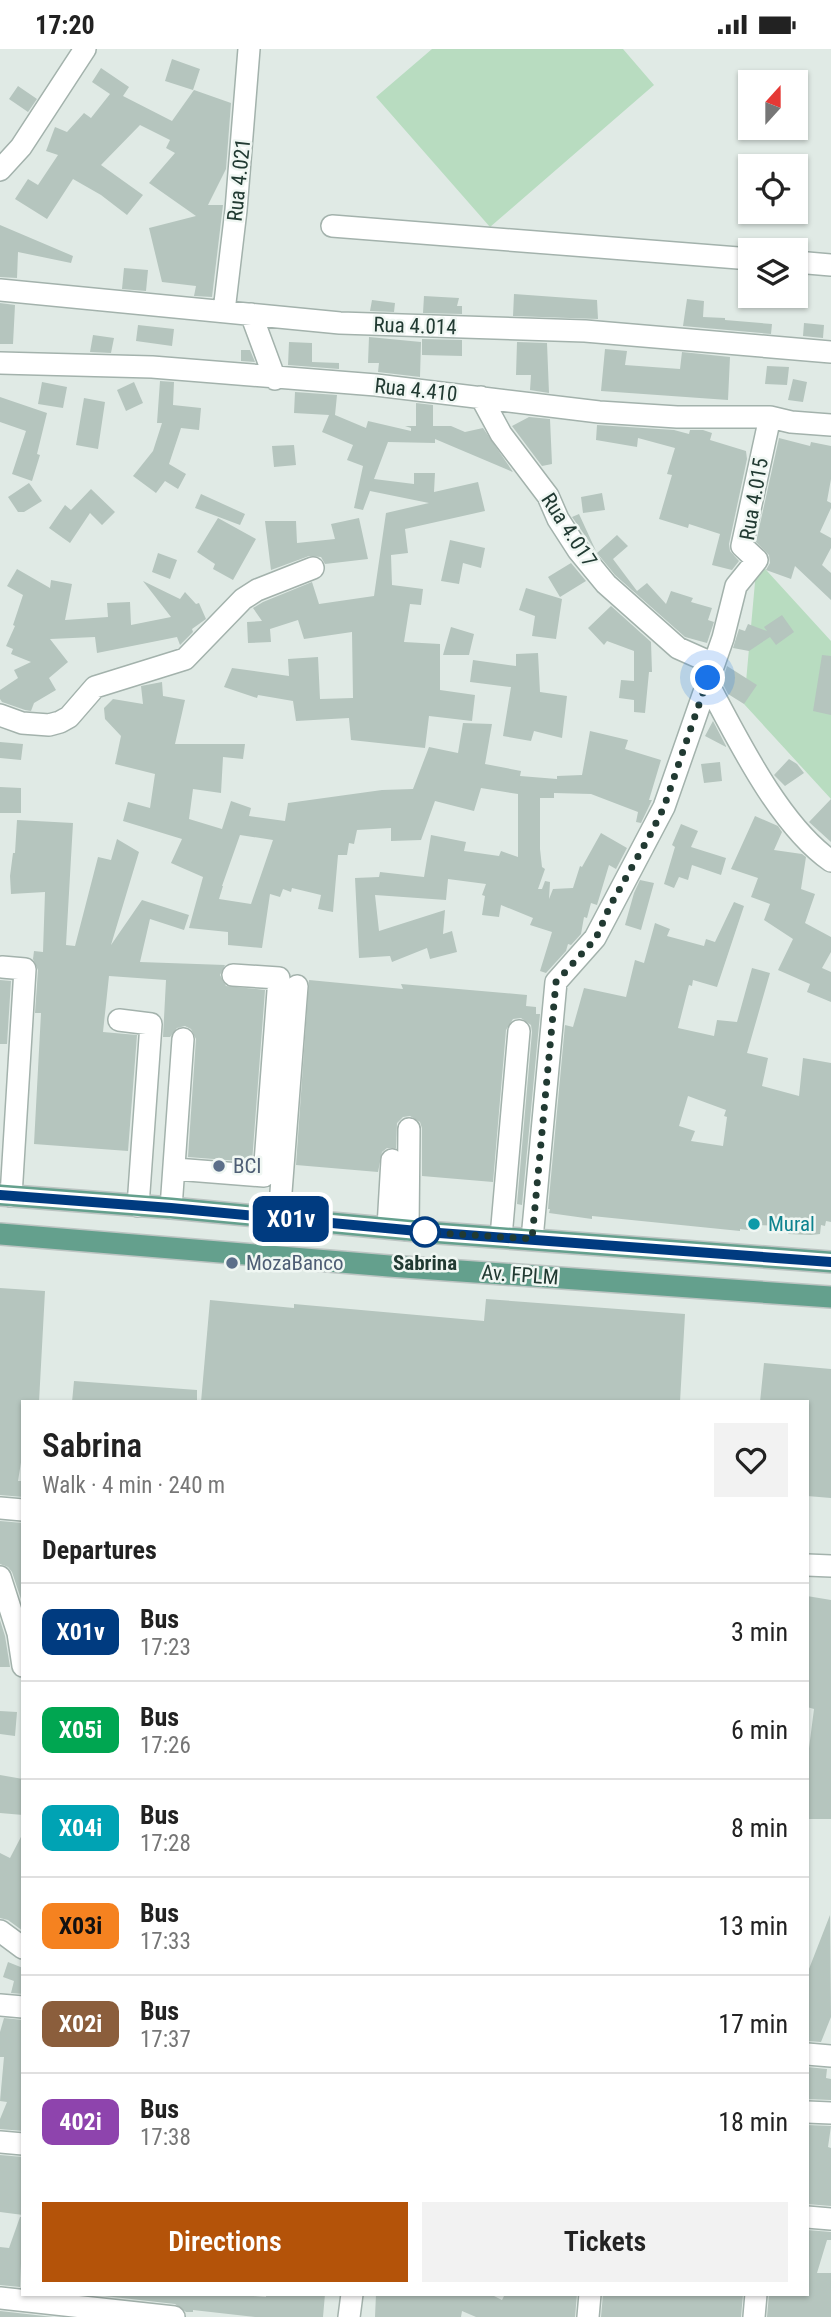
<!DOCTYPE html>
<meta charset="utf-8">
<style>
body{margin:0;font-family:"Roboto Condensed",sans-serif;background:#f2f2f2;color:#222;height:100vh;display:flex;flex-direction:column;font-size:26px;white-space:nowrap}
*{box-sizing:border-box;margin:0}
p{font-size:23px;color:#767676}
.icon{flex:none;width:38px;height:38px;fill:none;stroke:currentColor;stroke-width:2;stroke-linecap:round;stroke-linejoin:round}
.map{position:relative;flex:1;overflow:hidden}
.side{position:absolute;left:21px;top:1351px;width:788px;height:896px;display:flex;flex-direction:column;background:#fff;border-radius:0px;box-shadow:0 2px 5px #0004}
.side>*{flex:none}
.badge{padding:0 14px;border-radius:10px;font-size:24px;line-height:46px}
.needle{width:46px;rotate:21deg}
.fabs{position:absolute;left:738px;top:21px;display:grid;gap:14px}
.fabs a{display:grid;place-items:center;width:70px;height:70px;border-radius:0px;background:#fff;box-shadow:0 2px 5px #0004;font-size:35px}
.you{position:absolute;width:35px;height:35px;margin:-18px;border:5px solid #fff;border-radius:50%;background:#1a73e8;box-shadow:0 0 0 10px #1a73e833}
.map>.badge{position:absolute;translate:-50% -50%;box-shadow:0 0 0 4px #fff}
h2{padding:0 21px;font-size:26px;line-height:63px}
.round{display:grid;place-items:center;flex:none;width:74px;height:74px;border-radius:0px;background:#f2f2f2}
.head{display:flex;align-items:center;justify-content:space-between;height:119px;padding:0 21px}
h1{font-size:33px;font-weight:600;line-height:52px}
.button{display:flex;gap:14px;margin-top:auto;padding:14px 21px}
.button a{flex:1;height:80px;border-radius:0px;background:#b45309;color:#fff;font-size:28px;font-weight:600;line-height:80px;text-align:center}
.button a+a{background:#f2f2f2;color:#222}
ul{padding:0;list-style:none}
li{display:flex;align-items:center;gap:21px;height:98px;padding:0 21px;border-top:2px solid #e0e0e0}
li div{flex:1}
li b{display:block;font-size:26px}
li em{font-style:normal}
li .badge{min-width:77px;font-weight:700;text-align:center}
.status{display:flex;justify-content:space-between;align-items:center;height:49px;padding:0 35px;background:#fff;direction:ltr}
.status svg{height:19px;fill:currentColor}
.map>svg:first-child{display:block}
</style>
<div class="status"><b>17:20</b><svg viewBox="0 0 49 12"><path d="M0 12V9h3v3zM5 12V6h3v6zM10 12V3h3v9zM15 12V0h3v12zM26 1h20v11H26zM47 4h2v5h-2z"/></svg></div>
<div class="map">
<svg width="831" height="2268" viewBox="0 0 831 2268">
<rect width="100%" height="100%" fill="#e0eae5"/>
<path fill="#b8dcc0" d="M432,0H623L654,36L490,178L376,48Z
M757,511L831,592V750L744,655Z"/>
<path fill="#b5c5be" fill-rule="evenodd" d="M172,10L200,20L193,41L165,32Z
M101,19L129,38L123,47L172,72L194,41L231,54L226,120L208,156H223L212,248L194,247L196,237L162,233L149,179L196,167L149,134L175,104L166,99L170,91L140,76L101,116L143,146L127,166L101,146L73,130L47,170L15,150L28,130L38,136L58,106L46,102L55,78L67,83L84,64L91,69L110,45L92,33Z
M18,37L37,50L28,63L9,50Z
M0,176L73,207L71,214L18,203L17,229L0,228Z
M124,219L148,221L146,242L122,240Z
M514,245L597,251L598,270L513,267Z
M424,247L459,249L457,257H462V265L423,264Z
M687,250L704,252L703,268L725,269V271L772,275L771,285L683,277Z
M372,251L395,254L394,263L370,262Z
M0,254L15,256L13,295H0Z
M804,274L824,276L823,289L803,287Z
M138,276L174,280L172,297L136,292Z
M93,286L114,289L111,304L90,303Z
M369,288L421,293L420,328L378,323L379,314H368Z
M422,290L462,291V307L422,306Z
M289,293L312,294V313L339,314V320L288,316Z
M517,293L547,294L549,344L530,341L531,326H516Z
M605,300L627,302L625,316L680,320L682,303L730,308L728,351L601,342Z
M241,301H250L255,313L241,312Z
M767,317L789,318L787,336L765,335Z
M793,330L807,333L803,353L788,351Z
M160,332L174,333L173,356L201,359L199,381L181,379L169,415L186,425L178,440L165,432L156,444L133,427L153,402L162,374H157Z
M42,333L67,338L63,359L38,355Z
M134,333L143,354L126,362L117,341Z
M295,343L337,346L335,366L366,379L368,372L411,382V379L405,377H416V354L433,356V377H451L465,383L483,379L513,423L435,390V394L388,393L374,430L414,435V424H435L434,443L478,433L485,462L405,480L408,504L391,506L392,536L423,540L421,556L410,555L404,593L440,595V641L475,646L472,672L429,667L425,699L351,691L349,669L296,672L293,652L258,646L257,649L224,638L232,619L289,627L288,610L318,608L320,650L353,649L352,583L304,590L298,571L270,580L271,593L248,594L247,573L262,572L253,559L263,553L312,533L319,555L374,547L386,464L429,454L370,442L363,461L354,459L363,417L347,411L353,396L322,383L329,366L294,364Z
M0,348L47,364L37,405L40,406L32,432L12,425L26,382L0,373Z
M84,349L105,353L98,400L76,396Z
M529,368L550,370L552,415L542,417L512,377Z
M597,376L674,381L689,385L690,381H703L712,384L710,391L746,402L747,410L729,495L730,502L739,512L732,521L712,516L720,485L689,475L688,479L659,470L672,426L667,425L675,399L638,389L637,398L596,391Z
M779,389L810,397L811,393L831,397V430L827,452L831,454V459L820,483L831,489V499L822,516L831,524V551L795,517L791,530L766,521L770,514L769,506L756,493Z
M294,396L296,416L274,418L272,397Z
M29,434L42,452L24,463H18L8,448Z
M91,440L115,463L102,476L90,464L70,494L49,479L65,456L71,461Z
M602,444L605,461L583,464L581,448Z
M201,445L245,465L240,476L195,459Z
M579,465L596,502L572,468Z
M218,469L256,490L233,531L213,520L215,515L197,503Z
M359,469L368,510L325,515L321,508L309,507L271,521L265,472H296L297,494L335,490L331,475Z
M617,486L628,497L613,510L637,542L647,534L666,555L671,542L693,549L691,553L712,559L708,571L714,573L707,594L685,588L615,526L597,504Z
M450,491L485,499L481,519L463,514L459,535L441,532Z
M158,504L177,511L170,530L152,523Z
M571,514L586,532L560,548L548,528Z
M17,520L50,539L51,531L72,535L65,571L108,568L107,554L130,553L131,576L171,568L143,532L180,550L185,543L196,555L199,554L206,570L192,580L193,583L180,596L177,588L97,604L95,588L50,590L68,613L49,629L56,641L34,654L31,662L25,661L2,653L0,650V641L18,629L14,621L31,613L11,605L13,600L6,597L15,577L13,576L23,546L7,537Z
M526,539L562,550L556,590L532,587L535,567L519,561Z
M611,557L651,593L652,623H649L645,664L634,663V651L619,649L621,631L634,632V602L607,592L604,596L588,579Z
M782,566L794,583L776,596L770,588L749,602L733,599L739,580L745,582L748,575L767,582L764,578Z
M451,578L474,585L469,606H443Z
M538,604L540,643L567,647L562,689L534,682L531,692L503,687L511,638L470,633L473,611L516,617V605Z
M822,606L831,607V666L813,662Z
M727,617L757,636L744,655L728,645L722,633Z
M162,633L163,647L185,651L175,695H245L243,710L223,708L221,744L193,740L189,770L222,780L231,752L251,759L249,767L285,772L288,754L382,741L413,740L429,698L458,704L463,674L492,675L485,715L521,722L520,727L557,730V727L582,726L590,682L628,691L625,700L661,711L649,751H652L641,774L636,773L638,763L591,745L554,744V749H540V800L542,818L545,820L538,840H542L545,832L550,833L549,850L553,840L573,839L580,817L582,818L601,784L627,799L616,820L609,816L597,856L591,854L587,869L584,868L581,885L571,896L568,895L566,902L546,924L540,922L552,883L530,876L533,869L501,856L499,868L482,866L485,847L482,846L486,835L448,830L446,851L375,846L379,882L445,861L443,885L452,882L457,903L430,910L427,899L392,913L390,907L359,909L355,829L379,828L380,823L424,828L431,786L466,793L464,802L499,807L501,802L518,808V745L481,739L474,762L435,752L421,791L391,792V779L357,781L354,795L349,794L347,806H338L333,863L318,860L321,846L292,839L291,843L283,840L280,848L270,845L262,899L228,896V883L189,879L203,828L171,814L182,790L123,772L128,753L150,759L155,725L115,715L121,687L105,670L104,659L113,650L143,655L141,637ZM240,786L273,791L251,855L219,850L223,837H222Z
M713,672L726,697V698L705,687Z
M0,693L23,695L21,711L0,709Z
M789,710L797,715L804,724L785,737L774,726Z
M720,713L722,732L704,734L701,715Z
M0,738L21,739V764H0Z
M831,750V793L809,773Z
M755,767L778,777L782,783L774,801L802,805L806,808L801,840L815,845L805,874L831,888V903L822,919L831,923V953L807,943L810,935L778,921L793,890L764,871L770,855L751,848L758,829L731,820Z
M17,771L73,774L66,896L75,897L98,808L111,811L117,790L139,803L111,896L142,851L189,866L184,881L150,870L140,913L225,916L220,926L226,937L265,941L252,1113L188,1108L196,990L191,980L185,977L177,979L170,988H163L166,931L109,927L103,983L137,986L128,1102L34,1095L41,964H35L38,921L33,910L34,902L43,903L45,843L11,845L10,827L13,804H15Z
M681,775L698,782L691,798L726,809L721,826L692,816L688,831L679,828L674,839L664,835L675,798L672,796Z
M640,831L654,834L641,881L625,876L634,844Z
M734,853L744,857L717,938L693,931L692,937L689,936L678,979L714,987L717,971L737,973L752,919L770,924L747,1004L768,1009L762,1037L799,1047L803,1009L831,1014V1173L826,1172L825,1177L821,1176L820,1185L811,1186L788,1185V1177L757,1176L756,1182L740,1180V1182L592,1167V1170L549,1164L550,1160H548L565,976L573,978L584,939L626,948L635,911L644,914L655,874L670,880L667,887L704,897L706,890L715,893ZM688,1047L726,1061L724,1067L727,1068L723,1097L691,1092L695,1082L679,1077Z
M0,931L11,932L7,995H0Z
M309,931L403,940L401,935L527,946L526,957L536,958V965H540L522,1156L517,1155L532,983L531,976L521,969L513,970L506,981L493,1133L422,1127V1079L420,1073L410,1067L403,1068L397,1074L396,1099H387L382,1103L378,1123L296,1116Z
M0,1239L45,1242L39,1353H23V1401L18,1432H23V1448L0,1446Z
M486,1250L685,1265L680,1353H201L210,1251L294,1259V1255L484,1272Z
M764,1314L831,1320V1449L807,1447V1353H760Z
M74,1332L197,1341V1353H72Z
M0,1472L23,1474V1556L12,1523L8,1518L0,1515Z
M807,1547L831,1551V1770H807V1715L814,1660L807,1658Z
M0,1571L5,1587L10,1618H0Z
M0,1662L17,1663L15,1687L0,1685Z
M0,1726L23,1730V1766L0,1764Z
M23,1784V1882L8,1871L0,1869V1804L10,1809Z
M830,1866L831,1968L821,1993L807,1992V1925Z
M8,1913L23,1919V1945L11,1944L14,1932L3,1928Z
M4,1969L23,1971V2082L0,2080V2070L7,2053L0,2052L4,2008H0V1983Z
M807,2018L827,2020L826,2029L831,2030V2051L807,2050Z
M807,2076L831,2077L828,2098L831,2099V2157L807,2155Z
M0,2106L23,2108V2166L0,2163Z
M20,2168H23L20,2238L0,2236V2198L9,2199Z
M807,2181L831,2183V2191H827L817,2224H831V2268H767L769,2245H807Z
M105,2245H230L266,2248V2245H325L323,2268H255L193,2261V2263H186L175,2255L105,2247Z
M376,2245H490L502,2251L505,2245H577L575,2268H476L462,2262L461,2268H375Z
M603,2245H743L741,2268H601Z
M0,2262L53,2268H0Z"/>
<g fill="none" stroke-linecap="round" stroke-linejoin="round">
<defs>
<path id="minor" d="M0,121L21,98L85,0
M332,177L751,210
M796,213L831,216
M0,241L340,274L585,282L831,303
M224,262L236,161L249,0
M251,265L275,330
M0,314L152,318L376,336L599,363L677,368H770L791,373L831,376
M481,348L501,385L548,447L558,470L578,501L606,535L678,599L714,615
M707,633C737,689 779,776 831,812
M0,666L22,674L49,676L60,673L69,668L95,638L185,610L243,550L257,541L313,519
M2,918L25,920L11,1147
M119,971L151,975L138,1157
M175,1120L264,1127L279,929L233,926
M171,1159L183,990
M279,1169L297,937
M388,1178L392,1111
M408,1181L409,1080
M501,1188L519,982
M532,1190L556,933L595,889L664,758L723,589L736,537L757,511L742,497L770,368
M0,1459L23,1461
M807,1516L831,1517
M0,1528L18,1584L23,1617
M0,1882L23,1899
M0,1956L23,1958
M807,2005L831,2007
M807,2063L831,2064
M0,2093L23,2095
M807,2168L831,2170
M0,2249L174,2268
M349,2268L352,2245
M588,2268L590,2245
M754,2268L756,2245"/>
<path id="major" d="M0,1146L171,1159L439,1184L831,1213
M0,1185L389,1217L831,1248"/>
</defs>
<use href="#minor" stroke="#a3b2ac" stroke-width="24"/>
<use href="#major" stroke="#bcc4c2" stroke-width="24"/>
<use href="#minor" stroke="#fff" stroke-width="21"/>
<use href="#major" stroke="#64a08d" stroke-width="21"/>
</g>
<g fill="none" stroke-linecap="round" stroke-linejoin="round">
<defs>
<path id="line" d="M0,1146L171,1159L439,1184L831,1213"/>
</defs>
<use href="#line" stroke="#fff" stroke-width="16"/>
<use href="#line" stroke="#003b80" stroke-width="10"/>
<path stroke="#213a32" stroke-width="7" stroke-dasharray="0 12.6" d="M425,1183L532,1190L556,933L596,889L610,857L650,786L664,758L708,629"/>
</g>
<g fill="#5c6f8a" stroke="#f0f7f3" stroke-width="2.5">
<circle cx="219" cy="1117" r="7"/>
<circle cx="232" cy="1214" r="7"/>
</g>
<circle fill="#0f9aa8" stroke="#f0f7f3" stroke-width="2.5" cx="754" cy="1175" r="7"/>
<circle fill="#fff" stroke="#003b80" stroke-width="3.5" cx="425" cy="1183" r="14"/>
<g text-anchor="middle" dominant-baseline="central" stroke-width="5" stroke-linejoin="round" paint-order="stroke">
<g font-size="21" fill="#213a32" stroke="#f0f7f3">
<text transform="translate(239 131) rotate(-84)">Rua 4.021</text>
<text transform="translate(415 277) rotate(2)">Rua 4.014</text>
<text transform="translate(416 341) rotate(6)">Rua 4.410</text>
<text transform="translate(754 450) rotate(-80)">Rua 4.015</text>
<text transform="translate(569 481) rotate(57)">Rua 4.017</text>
<text transform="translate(520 1226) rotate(4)">Av. FPLM</text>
</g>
<g font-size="21" fill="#4e5e75" stroke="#f0f7f3" text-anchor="start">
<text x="233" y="1117">BCI</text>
<text x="246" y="1214">MozaBanco</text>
</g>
<g font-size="21" fill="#0d838f" stroke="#f0f7f3" text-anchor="start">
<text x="768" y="1175">Mural</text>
</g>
<g font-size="21" font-weight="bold" fill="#213a32" stroke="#f0f7f3">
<text x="425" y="1214">Sabrina</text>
</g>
</g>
</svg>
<div class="fabs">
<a><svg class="needle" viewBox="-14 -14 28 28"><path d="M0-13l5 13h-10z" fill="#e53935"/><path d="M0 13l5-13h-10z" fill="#767676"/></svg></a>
<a><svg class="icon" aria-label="locate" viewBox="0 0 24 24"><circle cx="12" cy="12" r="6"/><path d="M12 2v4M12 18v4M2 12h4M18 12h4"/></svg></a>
<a><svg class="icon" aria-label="layers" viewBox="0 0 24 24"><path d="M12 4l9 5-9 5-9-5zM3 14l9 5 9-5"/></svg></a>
</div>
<div class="you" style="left:708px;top:629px"></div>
<b class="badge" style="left:291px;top:1170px;background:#003b80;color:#fff">X01v</b>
<section class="side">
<div class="head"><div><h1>Sabrina</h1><p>Walk · 4 min · 240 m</p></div><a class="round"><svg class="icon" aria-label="heart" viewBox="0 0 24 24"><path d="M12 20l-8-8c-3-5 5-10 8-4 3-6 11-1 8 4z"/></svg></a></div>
<h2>Departures</h2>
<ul>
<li><span class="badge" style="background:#003b80;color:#fff">X01v</span><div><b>Bus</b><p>17:23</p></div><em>3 min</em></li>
<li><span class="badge" style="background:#00a651;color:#fff">X05i</span><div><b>Bus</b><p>17:26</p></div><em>6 min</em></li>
<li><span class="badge" style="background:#00a3b4;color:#fff">X04i</span><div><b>Bus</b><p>17:28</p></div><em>8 min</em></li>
<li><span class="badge" style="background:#f58220;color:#111">X03i</span><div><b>Bus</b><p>17:33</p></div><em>13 min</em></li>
<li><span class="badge" style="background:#8b5e3c;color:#fff">X02i</span><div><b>Bus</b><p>17:37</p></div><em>17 min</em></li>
<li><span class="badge" style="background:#8e44ad;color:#fff">402i</span><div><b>Bus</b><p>17:38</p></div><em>18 min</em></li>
</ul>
<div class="button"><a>Directions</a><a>Tickets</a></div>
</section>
</div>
